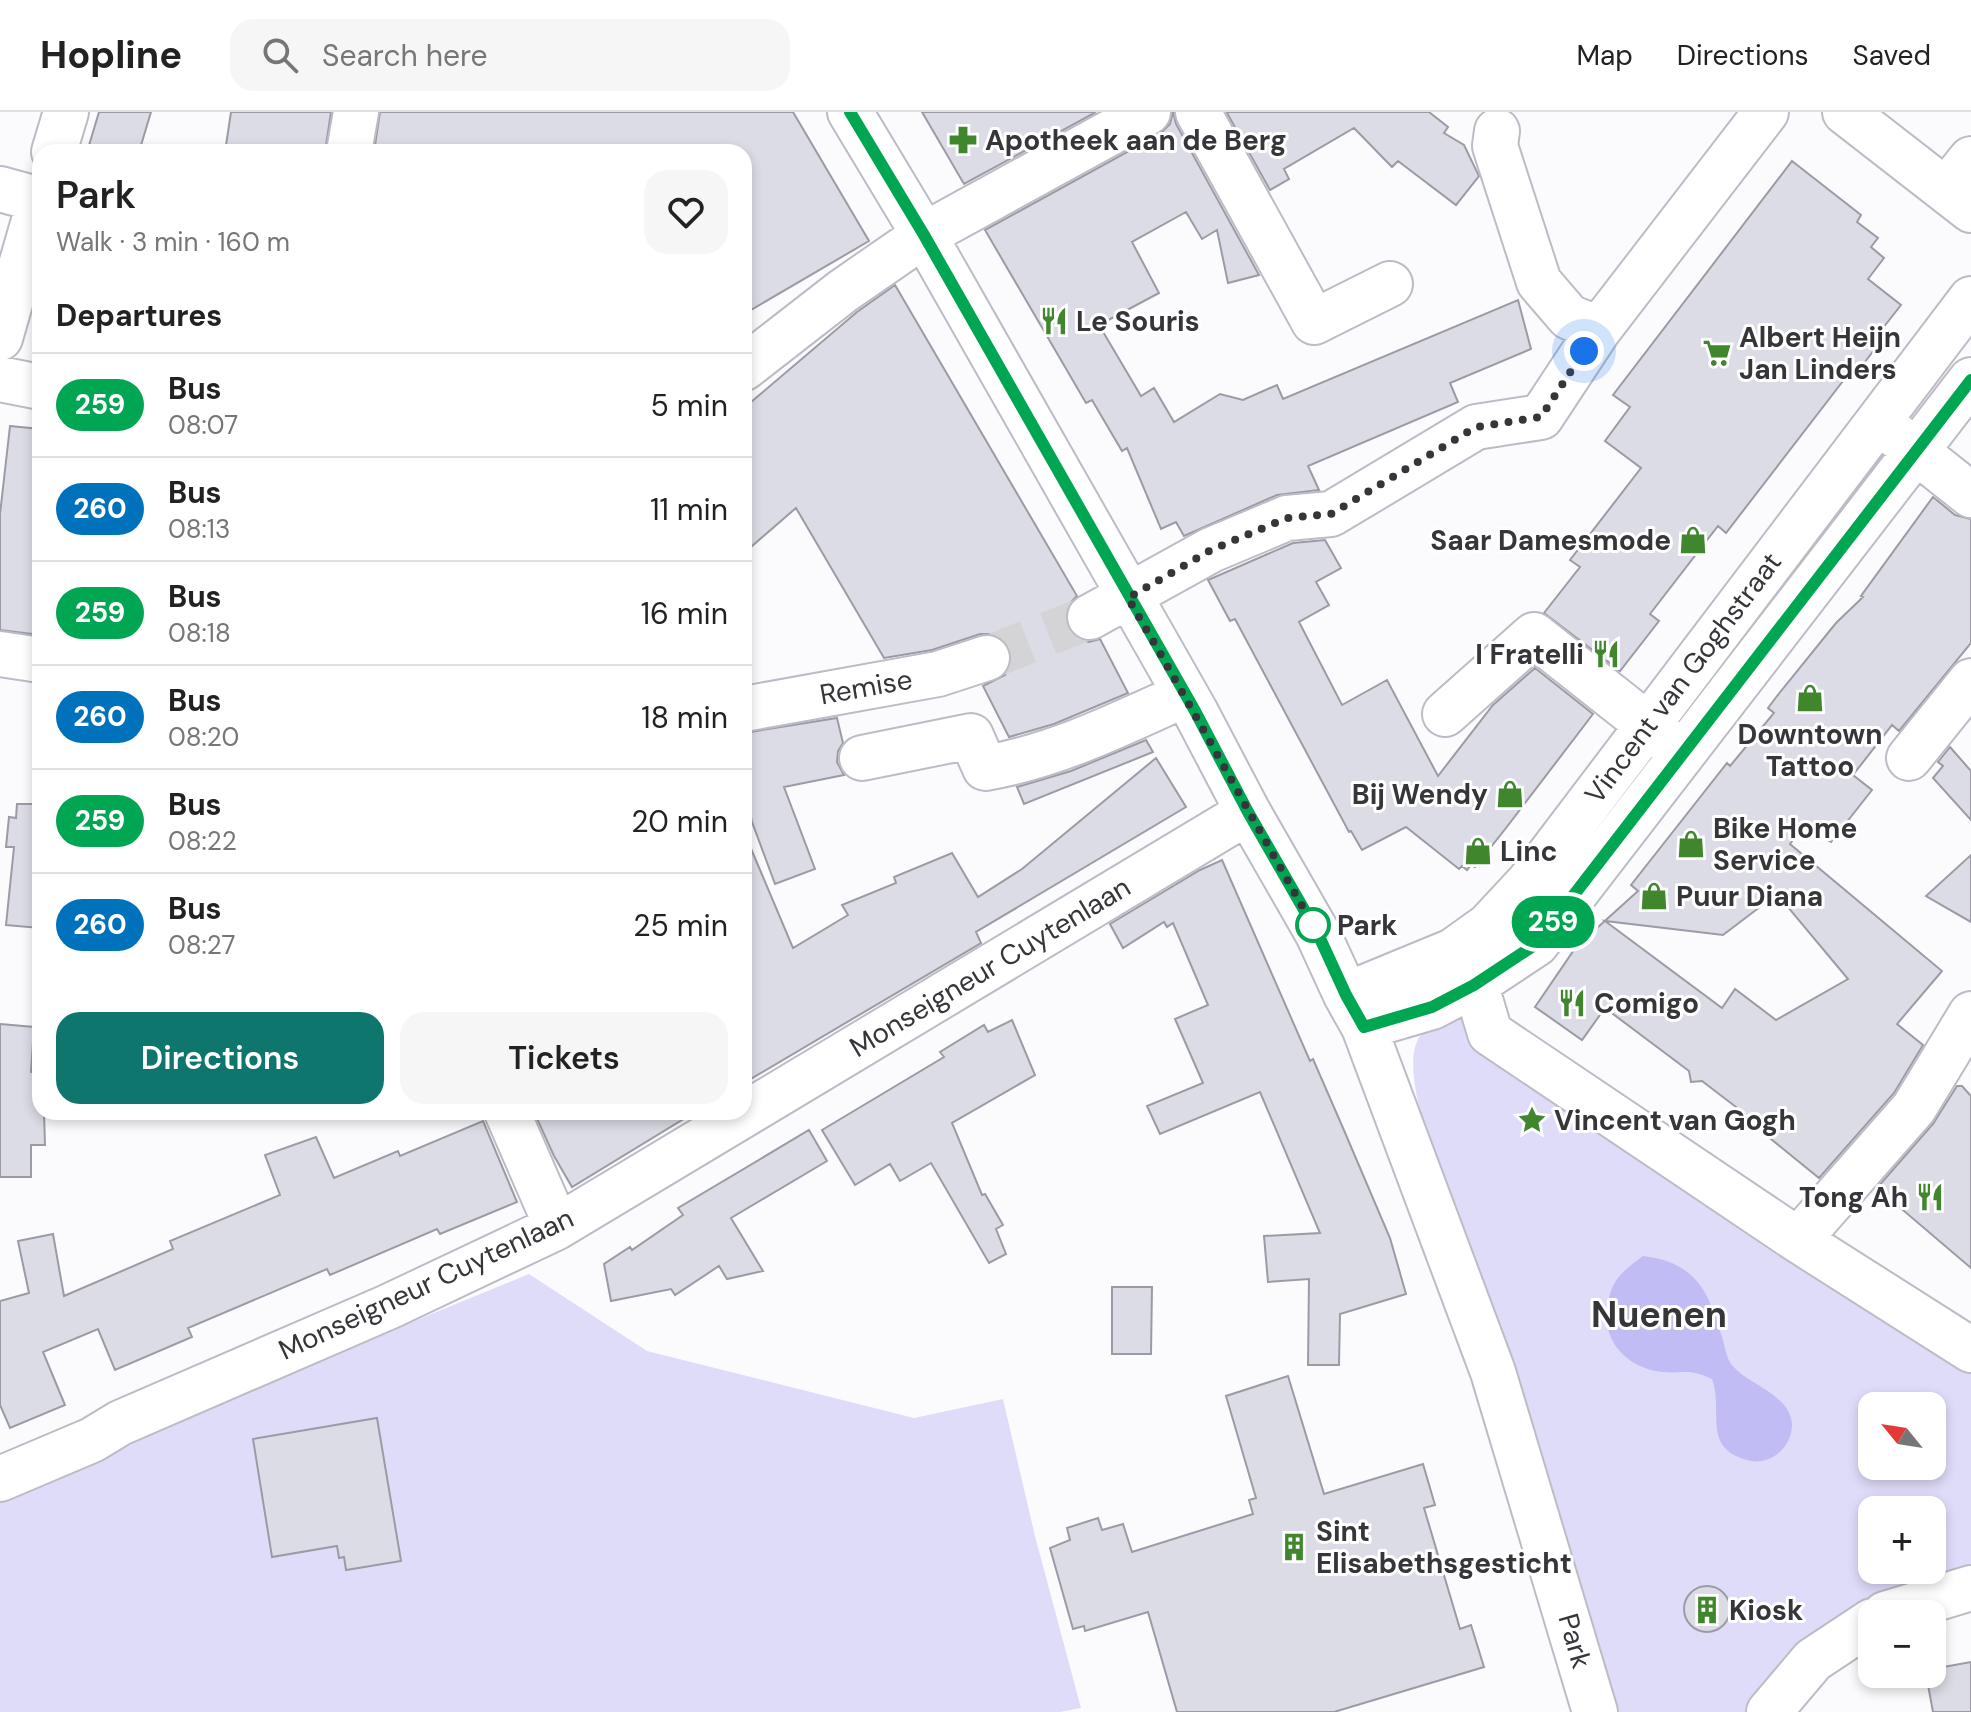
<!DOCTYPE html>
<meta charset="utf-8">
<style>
body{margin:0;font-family:"DM Sans",sans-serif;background:#f6f6f6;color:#222;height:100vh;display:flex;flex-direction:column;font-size:30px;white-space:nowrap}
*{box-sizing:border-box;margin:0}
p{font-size:26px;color:#767676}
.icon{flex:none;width:44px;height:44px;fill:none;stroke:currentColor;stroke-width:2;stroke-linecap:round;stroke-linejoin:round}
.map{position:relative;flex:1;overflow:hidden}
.details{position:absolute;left:32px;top:32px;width:720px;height:976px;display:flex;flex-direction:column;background:#fff;border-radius:24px;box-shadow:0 4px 12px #0003}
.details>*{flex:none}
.badge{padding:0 16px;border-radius:26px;font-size:28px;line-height:52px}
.needle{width:52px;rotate:300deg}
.fabs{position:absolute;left:1858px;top:1280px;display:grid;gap:16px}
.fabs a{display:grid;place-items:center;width:88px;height:88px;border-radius:16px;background:#fff;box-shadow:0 4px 12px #0003;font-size:40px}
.you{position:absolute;width:40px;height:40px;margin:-20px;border:6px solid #fff;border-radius:50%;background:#1a73e8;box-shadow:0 0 0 12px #1a73e833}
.map>.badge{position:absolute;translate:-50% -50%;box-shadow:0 0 0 4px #fff}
h2{padding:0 24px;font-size:30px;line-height:72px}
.round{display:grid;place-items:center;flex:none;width:84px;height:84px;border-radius:24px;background:#f6f6f6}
.summary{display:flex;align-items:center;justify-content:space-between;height:136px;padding:0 24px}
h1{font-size:38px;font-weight:600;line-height:60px}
.button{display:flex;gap:16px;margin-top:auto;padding:16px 24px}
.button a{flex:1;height:92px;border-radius:24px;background:#0f766e;color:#fff;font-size:32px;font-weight:600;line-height:92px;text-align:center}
.button a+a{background:#f6f6f6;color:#222}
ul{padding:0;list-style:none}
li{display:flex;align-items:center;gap:24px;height:104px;padding:0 24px;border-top:2px solid #e0e0e0}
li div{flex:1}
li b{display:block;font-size:30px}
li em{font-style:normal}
li .badge{min-width:88px;font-weight:700;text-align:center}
header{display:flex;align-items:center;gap:48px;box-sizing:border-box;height:112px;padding:0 40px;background:#fff;border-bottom:2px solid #e0e0e0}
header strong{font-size:38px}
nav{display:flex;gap:44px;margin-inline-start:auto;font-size:28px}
.search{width:560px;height:72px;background:#f6f6f6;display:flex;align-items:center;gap:20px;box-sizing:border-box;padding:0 28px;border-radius:24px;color:#767676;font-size:30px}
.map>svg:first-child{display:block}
</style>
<header>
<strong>Hopline</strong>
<div class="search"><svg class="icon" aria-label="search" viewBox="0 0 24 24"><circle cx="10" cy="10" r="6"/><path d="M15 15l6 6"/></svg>Search here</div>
<nav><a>Map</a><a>Directions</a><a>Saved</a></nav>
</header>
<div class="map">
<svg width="1971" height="1600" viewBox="0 0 1971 1600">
<rect width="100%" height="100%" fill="#fbfbfe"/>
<path fill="#dfdcfa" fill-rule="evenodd" d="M1459,895L1971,1255V1462L1752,1600H1615L1422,1013C1419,987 1403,942 1423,920C1432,910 1448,902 1459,895ZM1872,1294H1932V1354H1872ZM1872,1398H1932V1458H1872Z
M529,1162L647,1239L914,1306L1003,1287L1035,1424L1081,1596L1060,1600H0V1385L120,1330Z"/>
<path fill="#c2bcf5" d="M1643,1144C1695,1150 1709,1179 1722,1225C1725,1234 1726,1246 1732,1253C1748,1273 1790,1282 1792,1312C1792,1325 1786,1336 1776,1343C1768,1349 1756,1351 1747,1348C1701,1335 1724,1300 1712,1267C1687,1256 1687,1262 1663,1260C1630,1257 1603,1232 1607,1198C1610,1169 1620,1161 1643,1144Z"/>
<path fill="#dcdce6" stroke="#9c9ba5" stroke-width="2" fill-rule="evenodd" d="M99,0H151L139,40H87Z
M231,0H331L325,40H225Z
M380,0H793L869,129L744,202V40H374Z
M922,0H1096L964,72Z
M1173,0L1176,12L1259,163L1228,171L1217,118L1202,127L1186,100L1132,130L1159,181L1099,213L1141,284L1154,276L1174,310L1220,282L1243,288L1277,273L1283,287L1518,188L1531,237L1450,271L1458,290L1308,354L1319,378L1277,383L1184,424L1176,410L1161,417L1127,336L1122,339L1092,288L1086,291L985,118L1160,22L1170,12Z
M1229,0H1429L1448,15L1444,21L1464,33L1479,64L1456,93L1398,49L1392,55L1354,16L1284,57L1289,67L1270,78L1227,1Z
M1792,49L1861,103L1857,110L1878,126L1871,135L1884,146L1868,167L1901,193L1883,216L1888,220L1854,264L1850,260L1726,421L1718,414L1650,502L1659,509L1620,559L1544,501L1580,455L1570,448L1641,356L1605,329L1630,295L1613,283Z
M895,173L1077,484L1068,493L1065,504L1069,518L1078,527L1089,530L1100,527L1128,581L1054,612L1009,625L983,574L1005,563L1011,552V539L1003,527L993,522H980L932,538L884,546L796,396L744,441V296L857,200Z
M10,314L40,317V523L0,518V402Z
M1933,385L1955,403L1971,407V531L1899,619L1892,613L1853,663L1872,678L1831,730L1803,713L1790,732L1942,859L1897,912L1923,933L1894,981L1819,1066L1734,997L1736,995L1702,969L1691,970L1689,959L1605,896L1582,928L1535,895L1576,835L1638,779L1631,773L1727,651L1730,654L1774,601L1768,596L1777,584L1836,511L1863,485L1861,484ZM1777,782L1848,867L1776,908L1735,877L1722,896L1605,809L1723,823Z
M1325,428L1341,456L1316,470L1329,493L1299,510L1342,593L1387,568L1438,664L1493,593L1535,556L1593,602L1506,716L1475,755L1471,753L1467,758L1462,754L1459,757L1406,715L1362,738L1351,719L1349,720L1235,507L1230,509L1208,468L1293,431Z
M837,606L843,631L838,639L837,650L844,663L784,675L815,757L775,772L752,710L744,673V621Z
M1146,628L1153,640L1024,692L1017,675L1071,659Z
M1950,635L1971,659V708L1933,666L1943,654L1938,650Z
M1156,646L1186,695L976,820L981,831L744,971V720L793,836L848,803L842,793L896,771L894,765L952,741L978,785L1022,757Z
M17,692H40V816L6,813L14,735H6L9,705L16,706Z
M1971,743V810L1926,784Z
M1222,748L1310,949L1313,947L1343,1016L1390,1126L1406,1182L1340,1202L1339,1253H1308L1309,1167L1268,1170L1264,1124L1320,1121L1260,980L1160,1022L1147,994L1203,971L1175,907L1208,893L1173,811L1167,815L1164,810L1123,836L1110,812L1200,758Z
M1012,908L1035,963L952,1011L982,1083L985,1082L1003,1113L996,1117L1006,1142L989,1151L931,1051L900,1069L890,1052L855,1073L822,1018L944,945L940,940L984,913L988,920Z
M0,912L34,915L31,960L40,962V1000H44L45,1033H31V1065H0Z
M1957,974H1962L1971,984V1156L1877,1076L1933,1012Z
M534,1000H695L572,1075L554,1044Z
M483,1009L517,1090L440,1122L437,1117L330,1163L327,1157L188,1216L192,1225L115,1258L98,1217L43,1240L65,1293L10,1316L0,1293V1189L29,1181L18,1129L53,1122L64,1184L173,1137L170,1129L280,1083L265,1043L316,1025L334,1066L398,1039L400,1044Z
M809,1018L827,1049L731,1106L763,1159L727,1167L719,1154L675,1183L671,1177L611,1189L604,1152L630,1135L632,1138L683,1103L678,1096Z
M1112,1175H1152L1151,1242H1112Z
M1288,1264L1324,1382L1423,1352L1435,1393L1424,1396L1460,1517L1471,1513L1484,1555L1334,1600H1177L1148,1500L1085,1519L1084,1514L1073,1517L1050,1436L1070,1428L1067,1416L1098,1406L1102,1418L1123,1412L1132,1440L1253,1402L1249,1388L1256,1386L1226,1284Z
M377,1306L401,1449L346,1458L344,1445L339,1446L337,1434L272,1445L253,1327Z
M1684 1497a23 23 0 1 1 46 0a23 23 0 1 1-46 0Z
M1971,1550V1600H1933L1926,1562H1932V1557Z"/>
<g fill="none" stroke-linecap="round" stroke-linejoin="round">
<path stroke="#d4d4d7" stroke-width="44" stroke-dasharray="44 22" stroke-linecap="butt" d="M987,546L1090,505"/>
<defs>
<path id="minor" d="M850,0L924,123L1195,599L1248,700L1318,822L1346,883L1364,915L1493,1260L1595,1600
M1198,0L1314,210L1390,172
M1845,0L1971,98
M1497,19L1495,34L1539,170L1569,205L1599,217
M54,40L66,0
M349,40L356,0
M0,77L40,88
M1946,78L1971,47
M0,226L40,88
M744,256L843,179L924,123L1148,0
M0,267L40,275
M1893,321L1971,383
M1090,505L1211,438L1287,406L1331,402L1476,315L1541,305L1599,217L1766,0
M0,542L40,548
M744,597L938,562L987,546
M1445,602L1534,523L1668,629
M862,646L971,624L985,656C1056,644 1120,612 1184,583
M1909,646L1971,569
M1468,847L1490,921L1798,1128L1971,1238
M1346,883L1453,839L1488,814L1529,770L1971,187
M1364,915L1432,895L1474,873L1536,832L1971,268
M507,1000L557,1115
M1798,1128L1914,996L1971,902
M0,1367L92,1328L120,1311L388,1195L557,1115L1248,700
M1885,1502L1971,1476
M1769,1600L1813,1548L1872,1509"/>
</defs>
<use href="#minor" stroke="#bdbcc6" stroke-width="48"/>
<use href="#minor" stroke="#fff" stroke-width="44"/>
</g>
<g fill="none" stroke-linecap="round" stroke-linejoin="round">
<defs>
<path id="line" d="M850,0L924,123L1195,599L1248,700L1318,822L1346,883L1364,915L1432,895L1474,873L1536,832L1971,268"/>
</defs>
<use href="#line" stroke="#fff" stroke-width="18"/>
<use href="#line" stroke="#00a651" stroke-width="12"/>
<path stroke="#36363a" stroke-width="8" stroke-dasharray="0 14.4" d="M1313,813L1318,822C1254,710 1193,597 1128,486L1211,438L1287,406L1331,402L1476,315L1541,305L1584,239"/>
</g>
<defs>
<symbol id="pharmacy-bare" viewBox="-9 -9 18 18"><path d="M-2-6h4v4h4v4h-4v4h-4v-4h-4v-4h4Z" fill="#3f862d" stroke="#fff" stroke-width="2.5" paint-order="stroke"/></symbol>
<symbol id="restaurant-bare" viewBox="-9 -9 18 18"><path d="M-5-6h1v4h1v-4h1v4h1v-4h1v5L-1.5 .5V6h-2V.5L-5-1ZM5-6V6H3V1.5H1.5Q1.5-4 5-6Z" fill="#3f862d" stroke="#fff" stroke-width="2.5" paint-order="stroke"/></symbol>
<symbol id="supermarket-bare" viewBox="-9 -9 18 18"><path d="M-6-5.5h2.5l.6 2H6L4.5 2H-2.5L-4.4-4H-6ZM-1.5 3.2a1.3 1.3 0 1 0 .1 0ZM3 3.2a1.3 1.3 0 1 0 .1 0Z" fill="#3f862d" stroke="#fff" stroke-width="2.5" paint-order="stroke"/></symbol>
<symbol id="shop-bare" viewBox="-9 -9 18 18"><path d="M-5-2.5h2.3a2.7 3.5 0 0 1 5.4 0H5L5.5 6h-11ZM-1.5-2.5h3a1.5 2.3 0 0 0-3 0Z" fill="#3f862d" stroke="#fff" stroke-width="2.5" paint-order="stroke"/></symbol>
<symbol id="sight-bare" viewBox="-9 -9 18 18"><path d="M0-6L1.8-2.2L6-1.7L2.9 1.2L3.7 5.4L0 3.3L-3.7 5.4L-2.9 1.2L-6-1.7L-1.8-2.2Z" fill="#3f862d" stroke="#fff" stroke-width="2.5" paint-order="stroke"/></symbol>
<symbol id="building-bare" viewBox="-9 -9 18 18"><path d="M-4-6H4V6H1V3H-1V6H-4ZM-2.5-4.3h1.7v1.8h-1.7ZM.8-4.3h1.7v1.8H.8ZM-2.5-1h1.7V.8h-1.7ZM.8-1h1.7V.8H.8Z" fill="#3f862d" stroke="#fff" stroke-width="2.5" paint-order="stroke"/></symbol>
</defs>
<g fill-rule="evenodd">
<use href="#pharmacy-bare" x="943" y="8" width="40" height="40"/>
<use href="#restaurant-bare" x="1034" y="189" width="40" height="40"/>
<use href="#supermarket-bare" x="1697" y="221" width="40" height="40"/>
<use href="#shop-bare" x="1673" y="408" width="40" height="40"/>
<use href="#restaurant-bare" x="1586" y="522" width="40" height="40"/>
<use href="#shop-bare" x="1790" y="566" width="40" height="40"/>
<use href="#shop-bare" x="1490" y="662" width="40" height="40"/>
<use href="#shop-bare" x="1671" y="712" width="40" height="40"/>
<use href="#shop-bare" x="1458" y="719" width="40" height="40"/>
<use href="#shop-bare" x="1634" y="764" width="40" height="40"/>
<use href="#restaurant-bare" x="1552" y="871" width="40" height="40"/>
<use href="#sight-bare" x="1512" y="988" width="40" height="40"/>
<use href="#restaurant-bare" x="1910" y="1065" width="40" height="40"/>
<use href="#building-bare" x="1274" y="1415" width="40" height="40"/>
<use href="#building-bare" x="1687" y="1478" width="40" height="40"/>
</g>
<circle fill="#fff" stroke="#00a651" stroke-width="4" cx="1313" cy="813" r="16"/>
<g text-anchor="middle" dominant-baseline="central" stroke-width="6" stroke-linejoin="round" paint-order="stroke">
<g font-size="28" font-weight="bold" fill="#36363a" stroke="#fff" text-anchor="start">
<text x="985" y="28">Apotheek aan de Berg</text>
<text x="1076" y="209">Le Souris</text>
<text x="1739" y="225">Albert Heijn<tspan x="1739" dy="32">Jan Linders</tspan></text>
<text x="1671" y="428" text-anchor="end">Saar Damesmode</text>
<text x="1584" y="542" text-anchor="end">I Fratelli</text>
<text x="1810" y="622" text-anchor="middle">Downtown<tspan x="1810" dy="32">Tattoo</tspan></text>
<text x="1488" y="682" text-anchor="end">Bij Wendy</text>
<text x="1713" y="716">Bike Home<tspan x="1713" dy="32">Service</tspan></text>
<text x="1500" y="739">Linc</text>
<text x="1676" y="784">Puur Diana</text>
<text x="1594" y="891">Comigo</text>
<text x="1554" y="1008">Vincent van Gogh</text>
<text x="1908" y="1085" text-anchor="end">Tong Ah</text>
<text x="1316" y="1419">Sint<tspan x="1316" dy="32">Elisabethsgesticht</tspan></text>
<text x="1729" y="1498">Kiosk</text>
</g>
<g font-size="28" fill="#36363a" stroke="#fff">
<text transform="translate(1683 566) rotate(-53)">Vincent van Goghstraat</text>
<text transform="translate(866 575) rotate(-10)">Remise</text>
<text transform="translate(990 855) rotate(-31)">Monseigneur Cuytenlaan</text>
<text transform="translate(426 1172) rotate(-25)">Monseigneur Cuytenlaan</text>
<text transform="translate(1575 1529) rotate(74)">Park</text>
</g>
<g font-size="28" font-weight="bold" fill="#36363a" stroke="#fff" text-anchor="start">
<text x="1337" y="813">Park</text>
</g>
<g font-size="36" font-weight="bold" fill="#36363a" stroke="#fff">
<text x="1659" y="1202">Nuenen</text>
</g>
</g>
</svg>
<div class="fabs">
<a><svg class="needle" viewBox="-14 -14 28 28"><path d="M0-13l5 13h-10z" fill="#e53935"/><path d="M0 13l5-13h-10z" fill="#767676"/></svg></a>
<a>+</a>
<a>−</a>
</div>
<div class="you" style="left:1584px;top:239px"></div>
<b class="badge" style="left:1553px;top:810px;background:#00a651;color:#fff">259</b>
<section class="details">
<div class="summary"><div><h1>Park</h1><p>Walk · 3 min · 160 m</p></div><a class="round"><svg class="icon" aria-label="heart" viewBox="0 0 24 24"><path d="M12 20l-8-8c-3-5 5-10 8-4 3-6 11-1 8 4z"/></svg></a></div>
<h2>Departures</h2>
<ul>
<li><span class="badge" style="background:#00a651;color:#fff">259</span><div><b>Bus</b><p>08:07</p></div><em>5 min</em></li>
<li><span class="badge" style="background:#0072bc;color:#fff">260</span><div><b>Bus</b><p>08:13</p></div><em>11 min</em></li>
<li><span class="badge" style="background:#00a651;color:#fff">259</span><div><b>Bus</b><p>08:18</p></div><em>16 min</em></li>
<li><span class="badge" style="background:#0072bc;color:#fff">260</span><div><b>Bus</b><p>08:20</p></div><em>18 min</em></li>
<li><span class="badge" style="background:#00a651;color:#fff">259</span><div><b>Bus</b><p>08:22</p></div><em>20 min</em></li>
<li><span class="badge" style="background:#0072bc;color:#fff">260</span><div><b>Bus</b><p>08:27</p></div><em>25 min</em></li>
</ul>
<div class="button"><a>Directions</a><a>Tickets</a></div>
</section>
</div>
